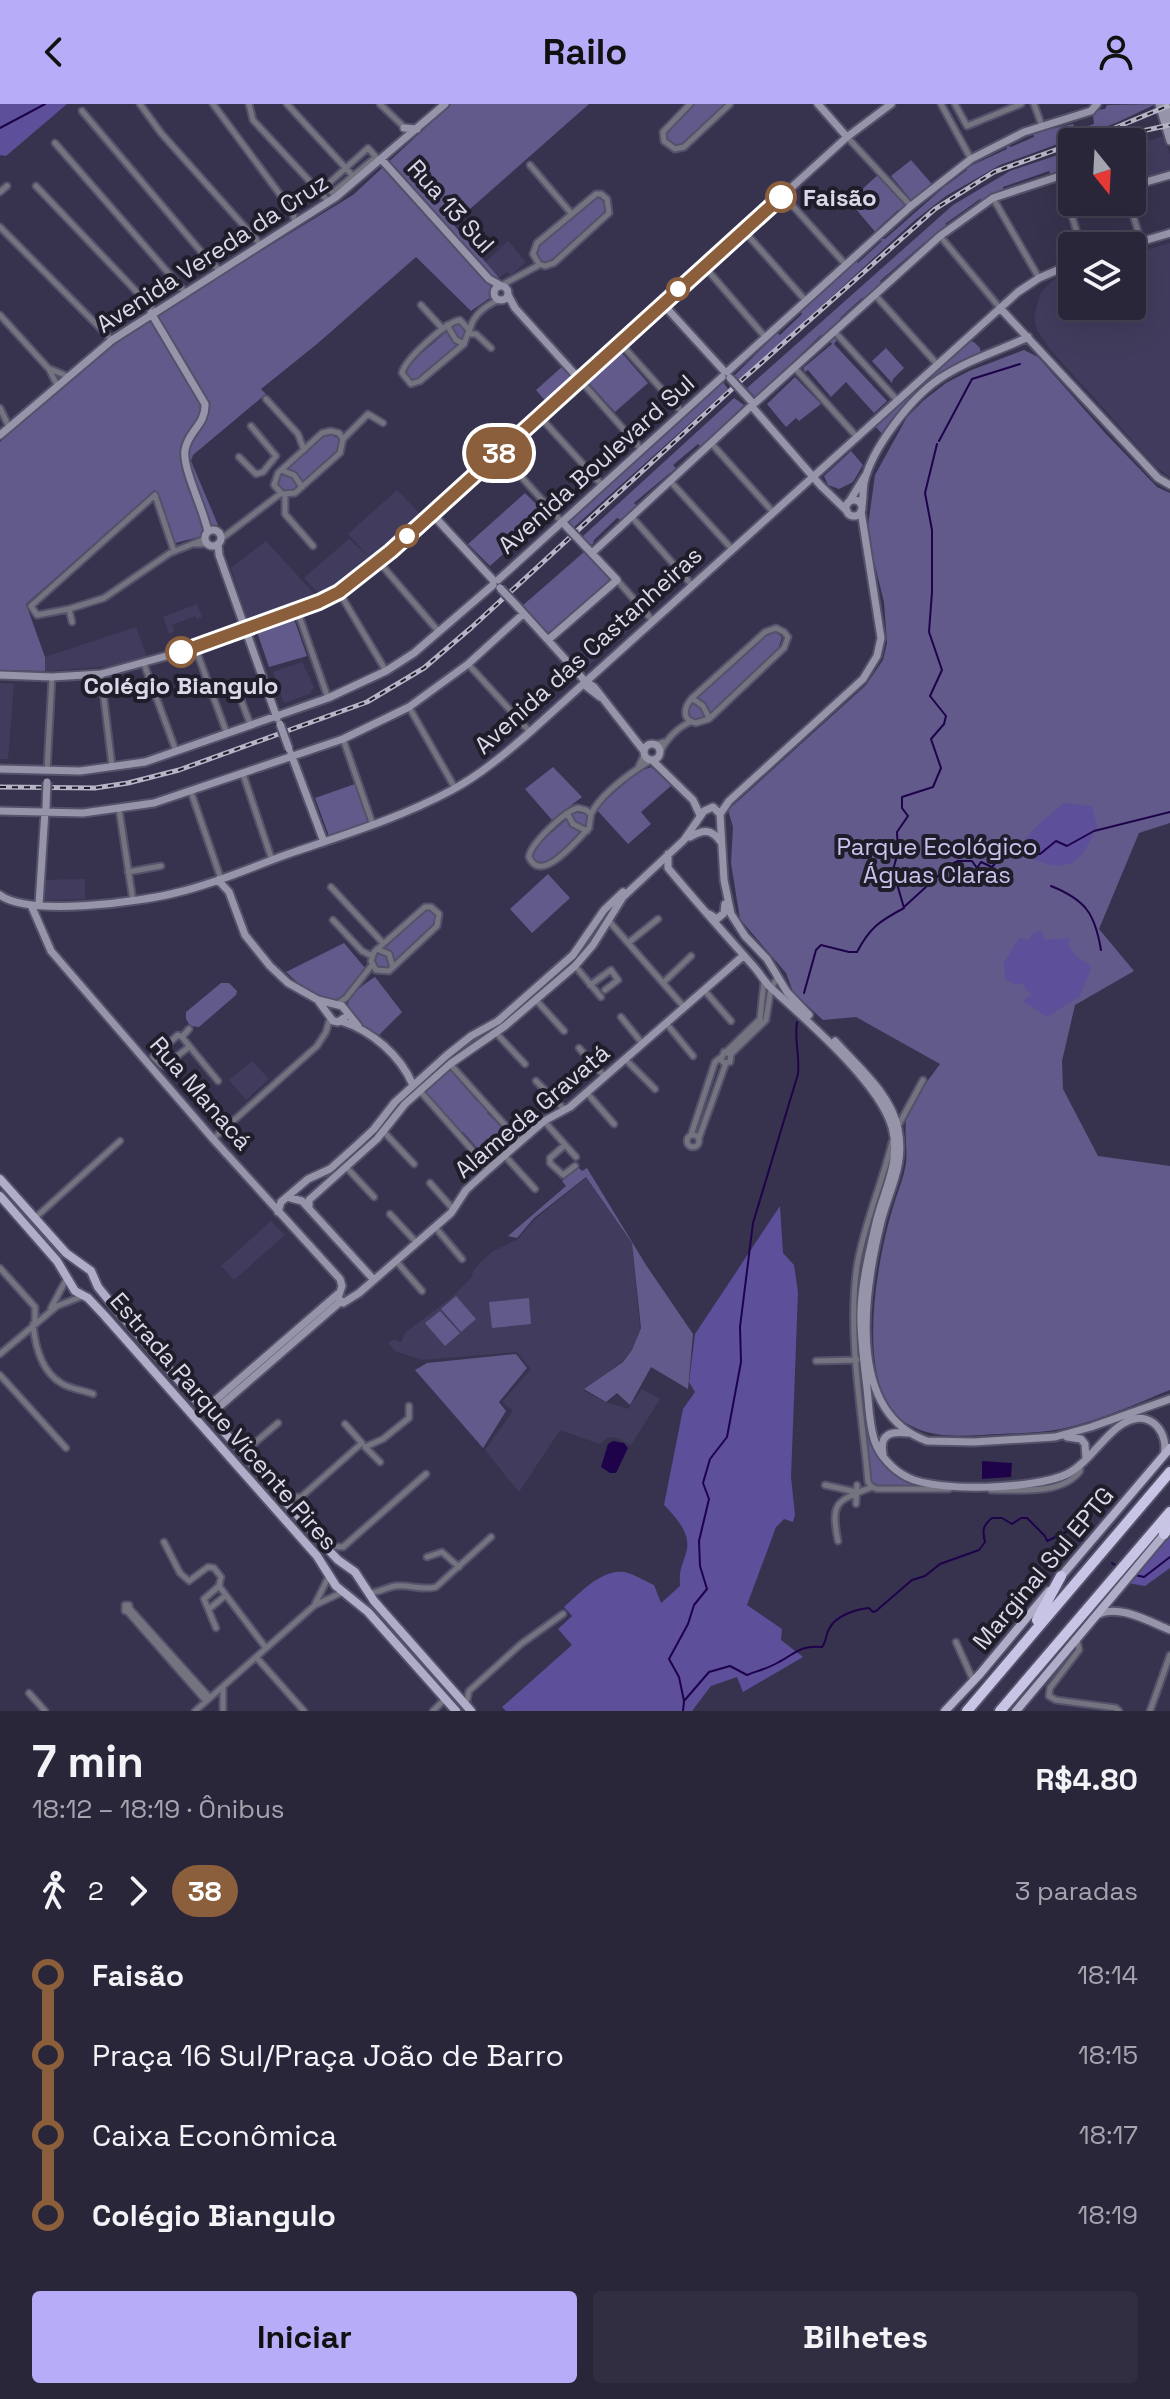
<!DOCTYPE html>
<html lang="pt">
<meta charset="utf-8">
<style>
body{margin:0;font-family:"Space Grotesk",sans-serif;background:#312e42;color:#f1f3f6;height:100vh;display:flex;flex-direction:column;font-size:30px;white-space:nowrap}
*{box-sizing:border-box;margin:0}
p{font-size:26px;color:#a5a5af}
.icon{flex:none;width:44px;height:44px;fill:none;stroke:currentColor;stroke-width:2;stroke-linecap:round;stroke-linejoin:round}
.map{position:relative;height:1607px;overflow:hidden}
.side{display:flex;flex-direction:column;background:#29263a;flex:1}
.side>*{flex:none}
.badge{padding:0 16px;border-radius:26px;font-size:28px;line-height:52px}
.needle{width:52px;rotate:162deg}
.fabs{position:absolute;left:1058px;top:24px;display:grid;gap:16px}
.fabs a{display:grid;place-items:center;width:88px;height:88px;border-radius:8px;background:#29263a;box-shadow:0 8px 32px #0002,0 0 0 2px #454354;font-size:40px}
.map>.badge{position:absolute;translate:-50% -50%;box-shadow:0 0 0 4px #fff}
.legs{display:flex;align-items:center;gap:12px;height:88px;padding:0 32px;font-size:26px}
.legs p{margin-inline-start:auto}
.overview{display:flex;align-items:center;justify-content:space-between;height:136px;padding:0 32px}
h1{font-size:44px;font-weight:700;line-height:60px}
.cta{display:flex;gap:16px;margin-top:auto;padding:16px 32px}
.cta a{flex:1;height:92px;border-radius:8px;background:#b6acf8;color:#111;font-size:32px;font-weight:700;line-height:92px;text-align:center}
.cta a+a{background:#312e42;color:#f1f3f6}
ul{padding:0 32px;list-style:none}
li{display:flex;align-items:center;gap:28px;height:80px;font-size:30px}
li i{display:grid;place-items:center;width:12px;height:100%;margin:0 10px;background:currentColor}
li i::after{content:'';width:20px;height:20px;margin:-10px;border:6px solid;border-radius:50%;background:#29263a}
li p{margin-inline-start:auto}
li:first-child i{background:linear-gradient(#0000 50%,currentColor 0)}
li:last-child i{background:linear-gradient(currentColor 50%,#0000 0)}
header{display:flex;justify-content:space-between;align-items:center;height:104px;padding:0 32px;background:#b6acf8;color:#111;font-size:36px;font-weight:700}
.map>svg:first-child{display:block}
</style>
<header><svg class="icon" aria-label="back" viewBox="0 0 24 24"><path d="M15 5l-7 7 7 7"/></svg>Railo<svg class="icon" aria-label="person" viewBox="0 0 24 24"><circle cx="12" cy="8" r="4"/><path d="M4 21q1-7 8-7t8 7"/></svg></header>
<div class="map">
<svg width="1170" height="1607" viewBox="0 0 1170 1607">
<rect width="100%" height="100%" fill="#37334e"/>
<path fill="#413c5d" d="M1164,32L1170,50V68L1132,80V42Z
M508,137L526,158L511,171L507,168L499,174L485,159Z
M1170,139V373L1156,363L1049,244L1037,226L1034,213L1041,188L1054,175L1072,168V202H1132V150Z
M397,386L423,413L375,458L373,456L347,478L321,492L304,474L349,435L370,454L348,430Z
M266,437L318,494L249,520L231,464Z
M197,500L202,513L197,515L196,512L172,521L174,528L169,530L163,513Z
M629,504L640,516L584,565L573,554Z
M136,523L147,553L113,562L45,567V553Z
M302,558L314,583L310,590L284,599L273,568Z
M0,579L14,580L8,655H0Z
M85,775V795L43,796L44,776Z
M252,957L269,975L246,996L229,976Z
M586,1074L632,1139L640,1225L632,1246L623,1257L583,1286L605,1298L628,1305L642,1285L660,1295L631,1341L615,1333L607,1334L600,1340L560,1326L519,1388L485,1346L513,1307L502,1298L531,1265L517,1248L422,1256L395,1247L388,1239L394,1235L401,1239L405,1229L451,1194L472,1173L473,1167L479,1160L492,1148L518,1135L535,1115Z
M271,1117L285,1131L234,1176L221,1162Z"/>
<path fill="#615a8b" d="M451,0H589L453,120L499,174L491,193L471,207L416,153L317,240L261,285L266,290L193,351L191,357L218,421L199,433L175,439L155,386L26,500L45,553V567L0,566V338L89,256L162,207L353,91Z
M690,0H730L684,43H669L663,28Z
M1156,0L1116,19L1000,61L946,92L914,117L740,277L734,272L777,229L780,231L802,210L801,208L856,157L858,159L882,137L880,135H885L943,84L942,82L947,81L967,66L966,64L1007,45L1006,41L1011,43L1034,33L1033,29L1073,20L1076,26L1094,20L1093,11L1097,6L1105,5L1107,1Z
M1072,46V65L1051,72L1049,67L1003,83V87L982,97L980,95L945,120L947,122L927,139L925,138L880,177L882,179L864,195L862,194L840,214L841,217L823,233L821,231L799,252L800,254L755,293L747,284L953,101L1010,67Z
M911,56L931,79L930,83L912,97L891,72Z
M879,70L908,102L902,108L898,106L877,125V130L849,97Z
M598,93L606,100L605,110L553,157L547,160L540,158L535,150L538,142L591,95Z
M458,220L469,229L467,235L419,276L409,275L405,269L407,262L454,221Z
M834,233L837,236L834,240L887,297L874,309L846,278L831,293L808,266L805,268L803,264L832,240L830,237Z
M968,237L974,238L980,244L981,251C939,267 907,293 884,332L875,322Z
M886,244L904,264L893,275L892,279L872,257Z
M1024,246L1038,253L1106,330L1157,383L1170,389V719L1139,729L1099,825L1134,867L1075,901L1062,957L1063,985L1098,1052L1170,1062V1286C1135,1300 1099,1317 1061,1325C1036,1330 1009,1329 983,1331C956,1332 930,1334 906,1319C851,1285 878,1150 894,1100C898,1087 904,1073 906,1059C908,1041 902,1021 909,1005C917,989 930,974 940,960L856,913L823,916L793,888L786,869L740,815L731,759L733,723L728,706L866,581L883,556L887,539L884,498L867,429L875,371L907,313L924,296L946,279L969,267Z
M621,248L648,279L615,308L587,277Z
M564,261L576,275L548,300L536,286Z
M795,273L821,300L799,317L796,314L786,323L767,300Z
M722,277L728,285L573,424L568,415L584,400L586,401L613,374L615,375L636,357L635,355L676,321L675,319L694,300L697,302Z
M734,294L744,301L701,343L698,340L673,361L676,364L634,399L637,402L621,416L617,414L594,436L593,440L588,441L583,432Z
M331,331L338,334L340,342L337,348L291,388L285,389L279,385L277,379L279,373L323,333Z
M851,347L863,361L853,378L839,385L828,381L824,372Z
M525,389L547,411L490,462L468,440Z
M584,448L610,476L548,531L522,502Z
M294,515L307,552L269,563L257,528Z
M775,528L782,533L778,546L702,616L689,615L686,604L692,596L765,531Z
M553,663L582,693L552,716L525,685Z
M651,663L672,681L641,708L651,720L628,740L596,705L637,668Z
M355,680L368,718L329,732L315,694Z
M575,708L589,711L588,724L549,759L541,761L531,755L534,744Z
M548,770L570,794L532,829L510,805Z
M425,803L435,805L439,819L400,853L389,867L376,866L372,852L418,812Z
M344,839L365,864L339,896C319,899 300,881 286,868Z
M375,873L402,908L377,933C370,922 360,921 352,913C337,898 364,880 375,873Z
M221,879H229L237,887L236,891L199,923L190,922L186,915V908Z
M449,965L458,972L457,974L477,997L480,996L489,1006L487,1009L515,1036L491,1060L482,1054L484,1052L465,1030L463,1028L460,1030L452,1020L453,1018L424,989Z
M578,1063L582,1067L587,1064L646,1161L693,1230L688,1285L651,1263L630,1301L617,1289L606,1298L584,1285L623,1258L632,1246L641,1224L632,1139L586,1073L534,1114L517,1134L508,1132L566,1082L562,1077Z
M456,1192L476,1215L461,1228L441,1205Z
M529,1194L531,1220L492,1224L489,1198Z
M440,1207L460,1229L445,1242L425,1219Z
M516,1250L527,1264L499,1298L506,1307L483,1344L415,1266L427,1259Z
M862,1301H867C876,1349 875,1365 925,1384H878L869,1378Z"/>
<path fill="#5d4f9a" d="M0,0H67L6,52L0,51Z
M1064,699L1092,702L1097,723C1092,732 1087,745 1080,752C1063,771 1036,758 1020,746C1028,726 1048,713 1064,699Z
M1040,826L1045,836L1070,834L1068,840L1076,852L1091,862C1090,874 1083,880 1080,892L1047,913L1023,897L1032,890L1026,886L1023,879L1015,881L1005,874L1004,859L1019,834L1029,836L1032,830Z
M780,1102L783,1149L794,1161L798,1188L791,1373L795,1411L793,1418L784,1415L776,1423L747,1501L782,1525L781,1536L803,1553L743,1588L737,1573L711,1582L692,1607H506L502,1603L572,1541L558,1525L572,1512L564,1503C579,1490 601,1465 624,1468C634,1470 645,1477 654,1481L661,1499L680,1482C679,1461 683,1463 687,1445C690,1428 675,1412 664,1401L683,1305L695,1288L689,1278L695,1230Z
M1170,1433V1464L1145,1482L1128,1479Z"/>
<path fill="#1e034b" d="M613,1337L624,1339L628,1344L616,1369H610L601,1363L608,1340Z
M982,1357L1012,1359L1011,1373L982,1375Z"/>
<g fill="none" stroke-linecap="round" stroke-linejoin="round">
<path stroke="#1e034b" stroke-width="2" d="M0,24L45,0
M939,337L972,275L1020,260
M1013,748L1040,750L1056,737L1067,742L1094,727L1170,708
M1051,782C1086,796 1095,810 1101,846
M904,803L950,761L958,757H972L977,764L981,758L992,763L1004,749
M804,889L816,846L821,841L849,848H857C870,823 880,817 904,804L893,766L898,748L897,728L908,712L902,704V693L933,683L941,664L931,635L944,620L946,612L930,592L942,566L929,528L932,488V426L925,389L937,340
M1112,1459L1118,1463
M1135,1471L1144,1473L1170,1453
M684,1597L679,1573L669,1555L688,1520L694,1501L707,1485L700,1462L699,1437L709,1395L703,1379L710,1355L727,1333L741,1258L740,1223L753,1119L798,970C800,952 794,935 797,918
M683,1607L684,1597L709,1568L730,1562L747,1571C757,1567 769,1564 779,1558C796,1549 800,1541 822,1543C827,1537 825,1532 829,1525C835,1512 856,1505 869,1504L873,1508L876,1507L912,1476L925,1472L940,1460L979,1446L985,1438C982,1426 983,1421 992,1414H1002L1012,1420L1021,1414H1027L1045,1432L1047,1437L1068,1427L1087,1439"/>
<defs>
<path id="street" d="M140,0L161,29L261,141
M213,0L293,108L295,120
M249,0L253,16L329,98
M287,0L353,72
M380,0L405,24
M690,0L663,28L664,37L675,45L684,43L730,0
M941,0L971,55
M955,0L967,22L1021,0
M1034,0L1042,22
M82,7L209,157L221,167
M847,33L911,102
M55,39L185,188
M368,44L376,53L336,86V93L328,84V80Z
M530,61L571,109
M1060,72L1081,142
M36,82L155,207
M0,88L7,82
M596,90H601L607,95L609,109L554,159L545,162L539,160L533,150L537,139Z
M783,91L846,161
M993,94L1039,174
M1129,98L1141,137
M0,123L112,236
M744,127L806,197
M940,132L1000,204
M704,162L766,234
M502,181L539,161
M875,191L937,260
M421,201L443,225
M0,211L49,265L57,281
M460,216L469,226L464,240L420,277L411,280L402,269C405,255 446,218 460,216Z
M447,221L456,236L464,240
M834,227L897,296
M621,240L683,309
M491,244L476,230H469C471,213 484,202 499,196
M794,263L857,333
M50,265L67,272
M580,276L641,345
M266,295L298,330L304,346
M0,304L9,323
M540,313L602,381
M331,327L339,329L343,335L340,349L295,389L282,390L274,381L278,369L322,329Z
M343,335L368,310L383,319
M711,339L773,408
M499,348L562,418
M239,353L256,370L263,368L276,352L251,322
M281,366L294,371L302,383
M670,377L732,445
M285,391V410L313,442
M631,412L692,481
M221,435L280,390
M195,440H207
M379,458L439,528
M617,476L653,517
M339,488L386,567
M69,505L37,511L31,502L155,391L174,447
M297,506L328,594
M72,518L69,505L104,494L170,449L205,435
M776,524L784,528L788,533L784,544L709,615L696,619C681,616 684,603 692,594L765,528Z
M195,543L227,630
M144,560L176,647
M468,560L530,628
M101,570L112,662
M235,580L251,622
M692,594L703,602L709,614
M409,603L455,684
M343,635L373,721
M654,641L664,638
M660,648C667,635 677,624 690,618
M638,664L644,651
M47,667L52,573
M243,670L272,756
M191,688L221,775
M578,704L586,706L591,710L589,724C576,737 541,781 529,753C530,740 565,707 578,704Z
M119,705L133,797
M567,709L573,720L587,727
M591,710C602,688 630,669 651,656
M128,768L161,762
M331,783L383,839
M425,803H431L439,810L437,822L389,867L376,866L371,857L374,848Z
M333,816L362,847L372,852
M608,816L684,903
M628,839L658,815
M377,845L389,850L393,863
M575,862L601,893
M663,879L691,852
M590,881L611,866L618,876L605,886
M704,886L731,917
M536,896L564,927
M337,900L346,894L372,861
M621,913L642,939
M666,919L693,952
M189,925L182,933L218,977
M496,929L525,960
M182,933L178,931L153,953L161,961L164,962L189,943
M579,944L605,973
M726,948L760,915L764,877
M731,950L724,948L721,956L724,959L730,958L731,950L766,916L771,884L778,873
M625,955L655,985
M450,960L520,1038
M536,977L565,1006
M420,987L489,1065
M587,989L614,1020
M544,1017L576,1053
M898,1022L923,976
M384,1028L414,1060
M687 1037a6 6 0 1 1 12 0a6 6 0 1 1-12 0Z
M691,1031L715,958L720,954
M699,1034L726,959
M213,1035L317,942L326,928L330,914
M892,1038C882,1080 864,1119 857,1162C847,1230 862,1309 868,1378L872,1383L877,1385H949
M565,1041L550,1054V1059L563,1071L575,1062
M505,1052L535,1085
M346,1063L374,1093
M430,1079L453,1105
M390,1110L417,1139
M35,1114L120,1037
M435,1123L462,1155
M396,1157L422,1187
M0,1164L35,1203V1218
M51,1204L67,1174
M33,1220C35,1242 41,1267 61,1279C70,1285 83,1286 93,1290
M0,1250L57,1202L83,1192
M816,1257L857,1256
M0,1271L66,1344
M365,1343L383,1335L409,1314V1302
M365,1343L380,1358
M243,1349L278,1319
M825,1381L856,1388
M991,1386C1018,1386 1063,1391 1080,1367V1362
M282,1393H301
M856,1400L857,1381
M299,1411L301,1393L362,1339L345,1320
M838,1437C830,1397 837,1397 872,1383
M164,1438L180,1469L189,1477L208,1463L214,1464L221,1473L219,1482L204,1495L216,1524
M327,1442L343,1443L426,1370
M427,1453L442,1448L459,1463
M219,1482L266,1544
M368,1489C378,1489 385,1484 395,1482C409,1480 422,1487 436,1483L491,1433
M315,1500L329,1472
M125,1501H129L130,1506L125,1507Z
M130,1505L210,1594
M209,1505L226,1491
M128,1508L206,1597
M1077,1535L1079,1546L1050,1584L1049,1592L1056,1596L1116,1604L1119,1607
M956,1538L973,1576
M256,1553L304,1607
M223,1583V1607
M29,1589L45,1607
M466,1601L469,1587L521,1540L563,1510
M195,1607L315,1501L343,1488
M433,1607L445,1595
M1150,1607L1170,1551"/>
<path id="secondary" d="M818,0L847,33
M1159,0L1170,37
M1165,0L1170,16
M404,24L417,25
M382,56L489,175L500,181
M1132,82L1170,71
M1126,142L1170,129
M494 189a7 7 0 1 1 14 0a7 7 0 1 1-14 0Z
M508,191L515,204L580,276
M663,200L724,267
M1000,204L1158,374L1170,381
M151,209L205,300C206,321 188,327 185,346C182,364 204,406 208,428
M727,268L911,102L971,55L1024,28L1091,7L1097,0
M755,299L940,132L993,94L1072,68
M754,305L821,382L847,407
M0,331L112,236L336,93L445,0
M846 404a8 8 0 1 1 16 0a8 8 0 1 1-16 0Z
M849,398L865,372
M862,403C863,395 863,387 864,379C871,345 911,294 939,275C965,257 999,247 1028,233
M432,410L493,476
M205 434a8 8 0 1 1 16 0a8 8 0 1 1-16 0Z
M218,440L219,451L277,614
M592,449L750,303
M498,476L722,273
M517,502L585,577L587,583L600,593
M548,536L617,476L584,441
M0,571L52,573L101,570L181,548L319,498L339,488L391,447L847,33L891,0
M585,577L594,583L644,647
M644 648a8 8 0 1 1 16 0a8 8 0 1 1-16 0Z
M291,650L324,738
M652,656L693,696L700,711
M0,665L80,667L145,658L328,594L386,567L414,549L493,481
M0,707L83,709L154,699L343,635L409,603L468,560L523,510
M720,710L724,776L731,810L745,832L767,855L787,888L809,911
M720,710L729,697L863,575L877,552L881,534L861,407
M690,733C702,726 711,724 720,737
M668,750V764C696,798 726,831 755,864C760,870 765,878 770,883C805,915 879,978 892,1023C902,1060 882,1088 875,1123C869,1150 862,1178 861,1206C860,1232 864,1258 867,1284C869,1302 869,1321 875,1338C880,1352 893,1366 907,1373C937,1389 1037,1385 1067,1370C1091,1358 1108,1323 1131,1316C1153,1308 1169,1331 1164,1351
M218,776L229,788L245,831L270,862L288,879L318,896L342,902L358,922
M0,791C30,813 142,798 179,788C217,779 252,763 288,750C344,731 400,714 452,686C481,670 506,649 530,628L1018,188L1039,174L1072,160
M31,801L51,847L213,1035L340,1175L342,1182L338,1194L343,1199L359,1189L451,1109L466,1086L489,1065L544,1017L570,1003L743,852
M39,801L45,707
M709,810L717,815L724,809L725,800
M319,898L333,917L338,918L344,914
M341,917C372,927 400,951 413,981
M835,937C858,963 891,990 898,1025C905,1059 891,1082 882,1114C865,1181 843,1307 927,1337L974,1338L1055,1333L1091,1323L1170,1295
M287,1093L302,1097L374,1176
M309,1104V1096L377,1035L405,1000L450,960L505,922L575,862L593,841L623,793L684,736L704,707L713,703L720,710
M278,1108L281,1098L308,1075L330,1065L358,1040L374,1025L395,998L447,951L471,932L498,917L573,851L604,806L623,788
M204,1306L338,1190
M213,1316L219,1303L340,1198
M1067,1333L1081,1335L1085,1340L1086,1354
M883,1350C879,1330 891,1327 908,1329
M1097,1511C1118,1499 1150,1518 1170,1526"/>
<path id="primary" d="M0,1075L66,1149L91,1167L98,1183L115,1204L323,1440L338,1456L355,1468L374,1497L471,1607
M0,1092L57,1157L75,1187L88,1194L104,1211L317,1452L336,1482L368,1508L456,1607
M1058,1476L1170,1344
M945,1607L980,1570L1049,1487
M1016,1607L1167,1427"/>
<path id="highway" d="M1164,1430L1170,1421
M1037,1516L1061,1472
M967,1607L1170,1368
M1000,1607L1170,1408"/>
</defs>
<use href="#street" stroke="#54516a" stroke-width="9"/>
<use href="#secondary" stroke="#54516a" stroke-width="11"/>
<use href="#primary" stroke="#54516a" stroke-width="12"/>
<use href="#highway" stroke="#54516a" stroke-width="14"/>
<use href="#street" stroke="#747380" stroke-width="5"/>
<use href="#secondary" stroke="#9694a9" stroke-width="7"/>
<use href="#primary" stroke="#b0adc9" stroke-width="8"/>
<use href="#highway" stroke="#c7c4e5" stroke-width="10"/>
<defs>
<path id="rail" d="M1110,34L1170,21
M1081,38L1170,1
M0,683L95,684L128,679L179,666L367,598L424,564L472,523L744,274L935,105L994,68L1072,40"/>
</defs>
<use href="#rail" stroke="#b6b4c7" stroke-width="5"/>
<use href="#rail" stroke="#1e1d29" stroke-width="2" stroke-dasharray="6" stroke-linecap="butt"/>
<defs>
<path id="secondary-bridge" d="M730,274L751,297
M565,421L584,441
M500,484L517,502
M280,620L289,645
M46,703L47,678"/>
</defs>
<use href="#secondary-bridge" stroke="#54516a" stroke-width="11" stroke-linecap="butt"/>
<use href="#secondary-bridge" stroke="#9694a9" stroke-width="7"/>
</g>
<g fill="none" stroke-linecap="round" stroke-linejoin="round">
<defs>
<path id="line-1" d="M181,548L319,498L339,488L391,447L781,93"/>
</defs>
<use href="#line-1" stroke="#fff" stroke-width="18"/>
<use href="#line-1" stroke="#8b5e3c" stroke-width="12"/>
</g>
<g fill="#fff" stroke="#8b5e3c" stroke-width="4">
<circle cx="781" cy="93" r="14"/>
<circle cx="678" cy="185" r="10"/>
<circle cx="407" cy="432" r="10"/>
<circle cx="181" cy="548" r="14"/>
</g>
<g text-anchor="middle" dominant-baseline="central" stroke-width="8" stroke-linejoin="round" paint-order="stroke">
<g font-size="24" font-weight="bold" fill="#dad9e9" stroke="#1e1d29" text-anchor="start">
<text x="803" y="93">Faisão</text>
<text x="181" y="581" text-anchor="middle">Colégio Biangulo</text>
</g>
<g font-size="24" fill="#dad9e9" stroke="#1e1d29">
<text transform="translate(451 102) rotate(48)">Rua 13 Sul</text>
<text transform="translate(212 149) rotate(-33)">Avenida Vereda da Cruz</text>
<text transform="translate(596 360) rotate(-42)">Avenida Boulevard Sul</text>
<text transform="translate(588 546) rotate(-42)">Avenida das Castanheiras</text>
<text transform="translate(201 989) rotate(49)">Rua Manacá</text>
<text transform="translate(532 1007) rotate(-40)">Alameda Gravatá</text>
<text transform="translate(224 1317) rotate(49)">Estrada Parque Vicente Pires</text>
<text transform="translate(1043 1464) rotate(-50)">Marginal Sul EPTG</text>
</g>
<g font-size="24" fill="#c9c4ee" stroke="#1e1d29">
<text x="937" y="742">Parque Ecológico<tspan x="937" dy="28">Águas Claras</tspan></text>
</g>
</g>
</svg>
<div class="fabs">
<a><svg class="needle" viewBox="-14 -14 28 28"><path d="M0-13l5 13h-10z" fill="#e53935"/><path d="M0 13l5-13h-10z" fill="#a5a5af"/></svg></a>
<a><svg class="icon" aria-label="layers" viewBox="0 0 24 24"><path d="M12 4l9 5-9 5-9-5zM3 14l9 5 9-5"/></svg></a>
</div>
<b class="badge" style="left:499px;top:349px;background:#8b5e3c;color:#fff">38</b>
</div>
<section class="side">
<div class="overview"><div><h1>7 min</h1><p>18:12 – 18:19 · Ônibus</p></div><b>R$4.80</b></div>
<div class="legs"><svg class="icon" aria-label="walk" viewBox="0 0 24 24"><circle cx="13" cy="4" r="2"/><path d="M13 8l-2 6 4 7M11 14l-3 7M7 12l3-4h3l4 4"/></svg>2<svg class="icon" aria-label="forward" viewBox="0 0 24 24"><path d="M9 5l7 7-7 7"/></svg><b class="badge" style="background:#8b5e3c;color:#fff">38</b><p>3 paradas</p></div>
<ul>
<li><i style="color:#8b5e3c"></i><b>Faisão</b><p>18:14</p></li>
<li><i style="color:#8b5e3c"></i><span>Praça 16 Sul/Praça João de Barro</span><p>18:15</p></li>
<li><i style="color:#8b5e3c"></i><span>Caixa Econômica</span><p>18:17</p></li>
<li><i style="color:#8b5e3c"></i><b>Colégio Biangulo</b><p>18:19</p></li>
</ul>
<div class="cta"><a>Iniciar</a><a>Bilhetes</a></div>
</section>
